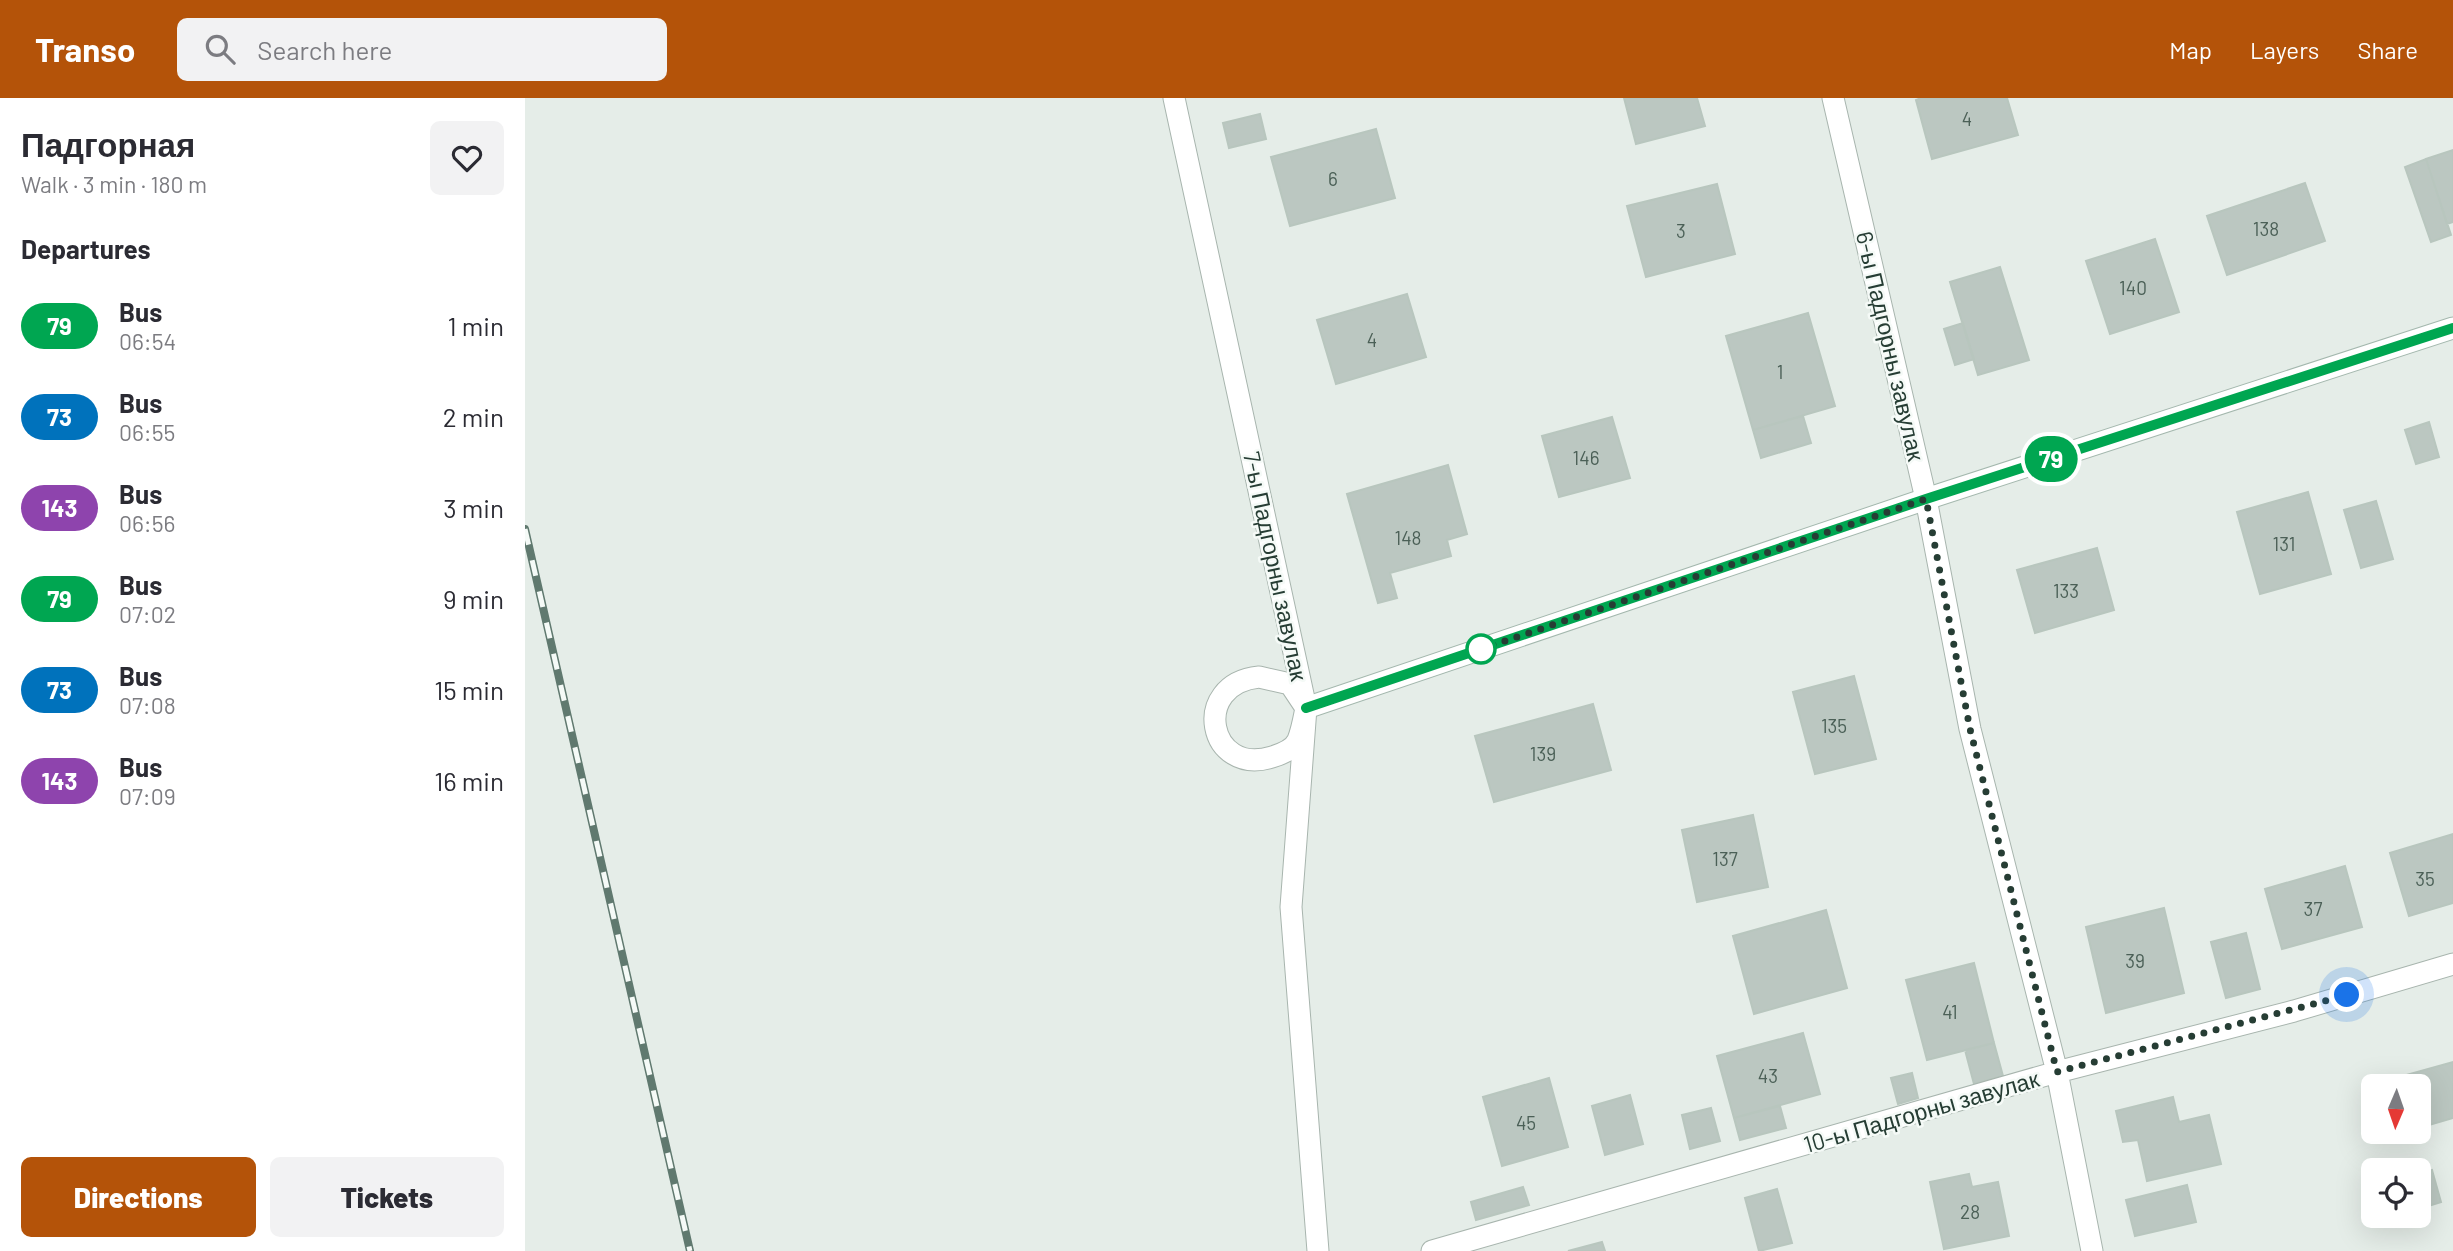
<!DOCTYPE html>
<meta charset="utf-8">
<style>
body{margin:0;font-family:Barlow,sans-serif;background:#f2f2f3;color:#2b2b33;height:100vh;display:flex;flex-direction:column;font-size:26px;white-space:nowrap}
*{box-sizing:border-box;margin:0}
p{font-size:23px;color:#7c7c81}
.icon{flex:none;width:38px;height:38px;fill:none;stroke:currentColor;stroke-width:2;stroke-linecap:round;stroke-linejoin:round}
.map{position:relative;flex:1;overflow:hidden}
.sheet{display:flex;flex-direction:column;background:#fff;width:525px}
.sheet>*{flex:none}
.badge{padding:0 14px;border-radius:23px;font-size:24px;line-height:46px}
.needle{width:46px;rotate:182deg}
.tools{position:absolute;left:1836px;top:976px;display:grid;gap:14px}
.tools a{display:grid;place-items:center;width:70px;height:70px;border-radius:10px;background:#fff;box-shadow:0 7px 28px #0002;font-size:35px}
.you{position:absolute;width:35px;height:35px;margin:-18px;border:5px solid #fff;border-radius:50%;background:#1a73e8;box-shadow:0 0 0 10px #1a73e833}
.map>.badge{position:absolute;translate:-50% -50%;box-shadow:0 0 0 4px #fff}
h2{padding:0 21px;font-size:26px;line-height:63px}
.round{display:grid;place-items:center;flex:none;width:74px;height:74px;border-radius:10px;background:#f2f2f3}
.headline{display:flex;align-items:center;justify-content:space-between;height:119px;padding:0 21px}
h1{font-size:33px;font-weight:800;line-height:52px}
.cta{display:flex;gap:14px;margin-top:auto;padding:14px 21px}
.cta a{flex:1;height:80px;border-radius:10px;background:#b45309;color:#fff;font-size:28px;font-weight:800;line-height:80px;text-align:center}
.cta a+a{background:#f2f2f3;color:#2b2b33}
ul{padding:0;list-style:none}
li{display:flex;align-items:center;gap:21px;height:91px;padding:0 21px}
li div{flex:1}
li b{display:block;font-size:26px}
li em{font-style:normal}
li .badge{min-width:77px;font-weight:700;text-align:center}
header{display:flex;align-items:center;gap:42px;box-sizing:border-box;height:98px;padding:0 35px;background:#b45309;color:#fff}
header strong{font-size:33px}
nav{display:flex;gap:38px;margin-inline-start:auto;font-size:24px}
.search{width:490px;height:63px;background:#f2f2f3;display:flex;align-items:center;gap:18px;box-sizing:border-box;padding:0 24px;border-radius:10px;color:#7c7c81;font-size:26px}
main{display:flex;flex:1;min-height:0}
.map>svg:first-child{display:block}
</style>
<header>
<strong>Transo</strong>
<div class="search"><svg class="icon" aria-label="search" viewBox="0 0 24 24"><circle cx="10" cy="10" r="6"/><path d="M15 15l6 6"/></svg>Search here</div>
<nav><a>Map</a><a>Layers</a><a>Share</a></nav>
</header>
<main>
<section class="sheet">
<div class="headline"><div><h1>Падгорная</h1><p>Walk · 3 min · 180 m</p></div><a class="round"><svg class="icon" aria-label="heart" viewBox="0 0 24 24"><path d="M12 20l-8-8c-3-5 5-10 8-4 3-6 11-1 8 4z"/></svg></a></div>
<h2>Departures</h2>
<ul>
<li><span class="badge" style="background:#00a651;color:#fff">79</span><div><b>Bus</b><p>06:54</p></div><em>1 min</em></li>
<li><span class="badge" style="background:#0072bc;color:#fff">73</span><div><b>Bus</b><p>06:55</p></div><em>2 min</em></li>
<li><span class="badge" style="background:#8e44ad;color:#fff">143</span><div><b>Bus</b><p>06:56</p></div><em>3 min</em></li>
<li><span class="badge" style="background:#00a651;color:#fff">79</span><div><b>Bus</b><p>07:02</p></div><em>9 min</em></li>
<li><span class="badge" style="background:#0072bc;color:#fff">73</span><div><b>Bus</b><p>07:08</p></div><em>15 min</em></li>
<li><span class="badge" style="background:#8e44ad;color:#fff">143</span><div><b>Bus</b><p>07:09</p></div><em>16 min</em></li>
</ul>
<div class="cta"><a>Directions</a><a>Tickets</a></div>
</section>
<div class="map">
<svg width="1928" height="1153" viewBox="0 0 1928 1153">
<rect width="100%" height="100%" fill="#e5ede8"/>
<path fill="#bbc7c1" stroke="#b8c6be" stroke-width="2" d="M1099,0H1172L1180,28L1111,46Z
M1396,0H1482L1493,37L1407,61L1391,2Z
M735,16L741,41L704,50L698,25Z
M851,31L870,100L765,128L746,59Z
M1928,52V124L1922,126L1901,61Z
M1901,61L1926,137L1906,144L1880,69Z
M1780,85L1800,143L1702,177L1682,118Z
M1192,86L1210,156L1121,179L1102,108Z
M1630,141L1654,214L1585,236L1561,163Z
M1475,169L1504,262L1453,277L1425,184Z
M882,196L901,259L811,286L792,222Z
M1283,215L1310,308L1228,332L1201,238Z
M1438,225L1449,261L1430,267L1419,231Z
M1278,318L1286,345L1236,360L1228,332Z
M1087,319L1105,380L1034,399L1017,338Z
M1904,324L1914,359L1891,366L1880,332Z
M923,367L942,436L922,442L926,458L865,475L872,500L853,505L822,396Z
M1783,394L1806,476L1735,496L1712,414Z
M1851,403L1868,461L1836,470L1819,412Z
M1572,450L1589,512L1510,535L1492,472Z
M1329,578L1351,661L1290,676L1268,594Z
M1068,606L1086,672L969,704L950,638Z
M1228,717L1243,789L1172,804L1157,732Z
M1928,736V805L1884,818L1865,755Z
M1820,768L1837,829L1757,851L1740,791Z
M1639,810L1659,895L1581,915L1561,829Z
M1301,812L1322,890L1229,916L1208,838Z
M1721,835L1735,891L1701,900L1686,844Z
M1449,865L1469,945L1402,962L1381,882Z
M1278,935L1295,996L1209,1020L1192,958Z
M1469,945L1478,978L1449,986L1440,952Z
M1928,964V1020L1894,1030V989H1862L1860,983Z
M1387,975L1393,1000L1373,1006L1366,980Z
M1024,980L1043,1049L977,1068L958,999Z
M1105,997L1118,1046L1080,1057L1067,1008Z
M1648,999L1654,1024L1684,1017L1696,1066L1622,1083L1613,1042L1598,1044L1591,1013Z
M1255,1008L1261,1030L1215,1042L1209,1020Z
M1186,1010L1195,1043L1165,1051L1157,1017Z
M1907,1072L1916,1104L1894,1111V1076Z
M1444,1076L1447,1089L1473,1084L1484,1138L1419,1151L1405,1084Z
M1662,1087L1671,1124L1610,1138L1601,1102Z
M998,1089L1004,1107L951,1122L946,1104Z
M1252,1091L1267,1145L1234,1153L1220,1100Z
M1077,1144L1080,1153H1043Z"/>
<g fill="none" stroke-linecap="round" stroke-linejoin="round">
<defs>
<path id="lane" d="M734,579L765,586L781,610C779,620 777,632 773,642C769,651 757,656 747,659C683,679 665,586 734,579Z"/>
<path id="street" d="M649,0L781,610L766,809L793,1153
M1308,0L1401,401L1445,631L1532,974L1567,1153
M907,1153L1532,974L1769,913L1928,866"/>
<path id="secondary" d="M781,610L1401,401L1928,230"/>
</defs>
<use href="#lane" stroke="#a8b5ae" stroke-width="23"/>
<use href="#street" stroke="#a8b5ae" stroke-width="23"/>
<use href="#secondary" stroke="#a4b8ae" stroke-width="23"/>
<use href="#lane" stroke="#fff" stroke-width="21"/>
<use href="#street" stroke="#fff" stroke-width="21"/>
<use href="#secondary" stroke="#fff" stroke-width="21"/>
<defs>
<path id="rail" d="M0,431L165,1153"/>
</defs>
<use href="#rail" stroke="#60796f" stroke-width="8"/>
<use href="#rail" stroke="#f5faf7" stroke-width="5" stroke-dasharray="16" stroke-linecap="butt"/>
</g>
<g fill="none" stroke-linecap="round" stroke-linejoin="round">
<defs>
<path id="line" d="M781,610L1401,401L1928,230"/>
</defs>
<use href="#line" stroke="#fff" stroke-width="16"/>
<use href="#line" stroke="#00a651" stroke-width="10"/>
<path stroke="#263d34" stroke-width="7" stroke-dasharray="0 12.6" d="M956,551L1401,401L1445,631L1532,974L1822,897"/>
</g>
<circle fill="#fff" stroke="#00a651" stroke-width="3.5" cx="956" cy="551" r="14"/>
<g text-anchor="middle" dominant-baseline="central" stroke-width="5" stroke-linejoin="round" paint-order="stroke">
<g font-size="19" fill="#4b6057">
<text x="1442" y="20">4</text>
<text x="808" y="80">6</text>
<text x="1741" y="130">138</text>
<text x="1156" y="132">3</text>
<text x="1608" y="189">140</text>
<text x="847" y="241">4</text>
<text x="1255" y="273">1</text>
<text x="1061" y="359">146</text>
<text x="883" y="439">148</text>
<text x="1759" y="445">131</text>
<text x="1541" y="492">133</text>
<text x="1309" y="627">135</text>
<text x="1018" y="655">139</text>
<text x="1200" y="760">137</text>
<text x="1900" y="780">35</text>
<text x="1788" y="810">37</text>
<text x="1610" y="862">39</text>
<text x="1425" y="913">41</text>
<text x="1243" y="977">43</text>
<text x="1001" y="1024">45</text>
<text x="1445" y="1113">28</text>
</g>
<g font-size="23" fill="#263d34" stroke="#f5faf7">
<text transform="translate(1366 248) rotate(77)">6-ы Падгорны завулак</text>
<text transform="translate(751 468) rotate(78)">7-ы Падгорны завулак</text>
<text transform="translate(1396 1013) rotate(-16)">10-ы Падгорны завулак</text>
</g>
</g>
</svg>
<div class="tools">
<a><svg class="needle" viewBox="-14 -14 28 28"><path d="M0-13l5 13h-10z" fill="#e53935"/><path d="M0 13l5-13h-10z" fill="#7c7c81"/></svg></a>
<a><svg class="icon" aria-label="locate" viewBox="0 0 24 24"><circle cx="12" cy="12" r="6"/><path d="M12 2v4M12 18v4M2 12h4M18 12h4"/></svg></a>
</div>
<div class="you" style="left:1822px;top:897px"></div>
<b class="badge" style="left:1526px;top:361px;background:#00a651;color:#fff">79</b>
</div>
</main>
